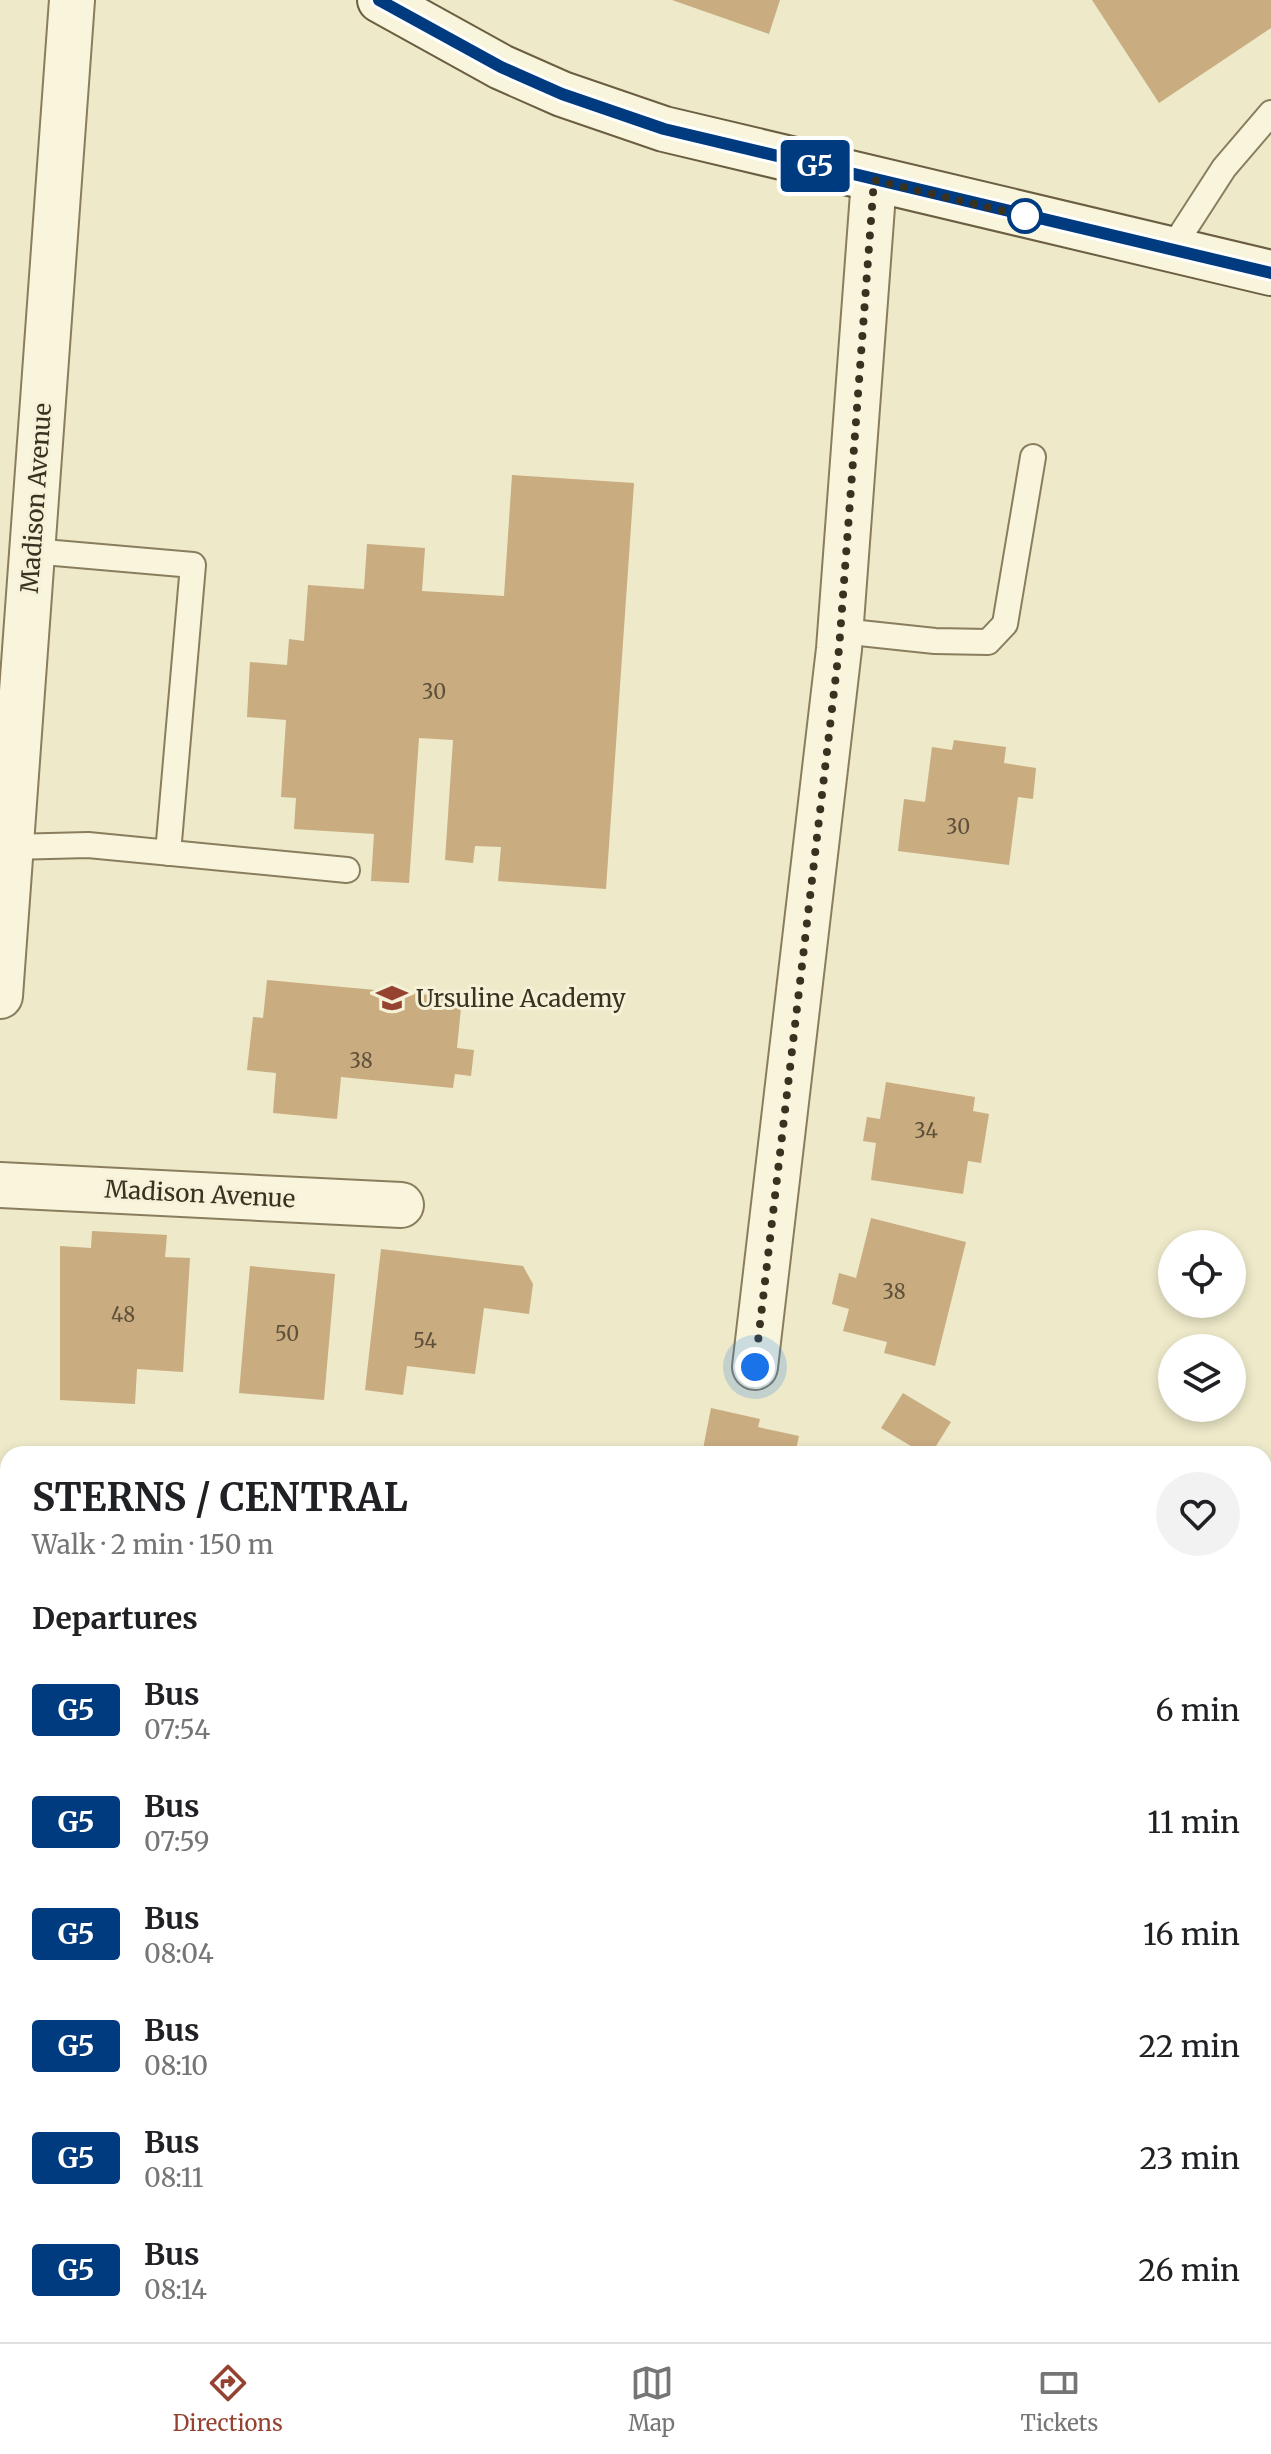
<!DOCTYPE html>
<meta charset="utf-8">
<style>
body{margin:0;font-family:Merriweather,serif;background:#f2f2f2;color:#202124;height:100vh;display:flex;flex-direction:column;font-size:30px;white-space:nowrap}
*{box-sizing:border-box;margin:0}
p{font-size:26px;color:#757577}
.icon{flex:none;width:44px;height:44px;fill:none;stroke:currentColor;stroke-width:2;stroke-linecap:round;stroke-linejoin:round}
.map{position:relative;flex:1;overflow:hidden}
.side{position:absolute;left:0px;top:1446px;width:1272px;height:896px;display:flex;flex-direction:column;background:#fff;border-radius:24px 24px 0 0;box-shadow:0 4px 12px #0003}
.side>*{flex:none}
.badge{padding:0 16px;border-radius:6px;font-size:28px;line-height:52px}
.controls{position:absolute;left:1158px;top:1230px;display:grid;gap:16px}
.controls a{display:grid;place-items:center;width:88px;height:88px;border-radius:50%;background:#fff;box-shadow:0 4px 12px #0003;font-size:40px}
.you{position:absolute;width:40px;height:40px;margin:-20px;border:6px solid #fff;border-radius:50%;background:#1a73e8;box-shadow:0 0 0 12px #1a73e833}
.map>.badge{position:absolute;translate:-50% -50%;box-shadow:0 0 0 4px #fff}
h2{padding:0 32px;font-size:30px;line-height:72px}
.round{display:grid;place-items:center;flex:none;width:84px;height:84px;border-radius:42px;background:#f2f2f2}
.overview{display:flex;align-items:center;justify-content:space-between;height:136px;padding:0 32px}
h1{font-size:38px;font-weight:700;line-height:60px}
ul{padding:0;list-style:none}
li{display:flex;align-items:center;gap:24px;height:112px;padding:0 32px}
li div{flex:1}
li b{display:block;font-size:30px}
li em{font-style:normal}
li .badge{min-width:88px;font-weight:700;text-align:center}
.tab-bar{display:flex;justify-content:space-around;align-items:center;height:112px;border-top:2px solid #e0e0e0;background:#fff;font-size:22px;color:#757577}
.tab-bar a{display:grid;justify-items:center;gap:4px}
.tab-bar .selected{color:#954230}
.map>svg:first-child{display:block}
</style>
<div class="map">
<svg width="1271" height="2342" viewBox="0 0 1271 2342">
<rect width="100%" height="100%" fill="#ede9c9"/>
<path fill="#b5c19b" d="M0,1531L8,1532V2334H882L887,2342H0Z"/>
<path fill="#c9ac80" d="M672,0H780L769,34Z
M1092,0H1271V28L1159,103Z
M512,475L634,483L606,889L498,881L501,847L475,846L473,863L445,860L453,740L419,738L409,883L371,881L374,834L294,829L296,798L281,797L286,720L247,717L250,662L287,665L289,639L304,641L308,585L364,589L367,544L425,548L422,591L504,596Z
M954,740L1006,747L1004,763L1036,768L1033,799L1018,797L1009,865L898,851L904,799L925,802L932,747L952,750Z
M267,980L462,998L457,1048L474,1050L471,1076L455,1074L453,1088L341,1077L337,1119L273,1113L276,1073L247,1070L253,1017L263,1018Z
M886,1082L975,1097L973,1111L989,1114L981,1163L968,1161L963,1194L871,1180L876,1143L863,1141L867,1117L880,1119Z
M871,1218L966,1242L935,1366L884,1353L887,1342L843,1331L849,1309L832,1304L839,1273L856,1278Z
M92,1231L167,1235L165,1257L190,1258L183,1372L137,1369L135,1404L60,1400V1246L91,1248Z
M381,1249L523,1266L533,1284L529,1314L484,1308L475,1374L407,1366L403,1395L365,1390Z
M250,1266L335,1274L324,1400L239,1393Z
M903,1393L951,1422L931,1454H924L881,1428Z
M711,1408L760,1419L758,1427L799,1436L795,1454H693L694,1447L703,1449Z
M1271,1719V1912L1264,1901V1723Z
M1271,2148V2310L1264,2314V2152Z
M900,2334H945L931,2342H905Z"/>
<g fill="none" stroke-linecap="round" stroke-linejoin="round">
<defs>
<path id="service" d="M1171,250L1224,168L1271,113
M32,551L193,565L168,853
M841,631L935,641L988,642L1005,624L1033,457
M11,847L88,845L347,870
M0,1932L8,1933
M171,2342L177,2334"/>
<path id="minor" d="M0,996L72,0
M0,1185L401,1205
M755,1367L839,649L874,180
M1264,1492L1271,1488
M1264,2083L1271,2079"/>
<path id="secondary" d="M380,0L501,67L562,94L664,129L1271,273"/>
</defs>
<use href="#service" stroke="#897d5e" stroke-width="28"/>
<use href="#minor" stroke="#897d5e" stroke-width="48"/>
<use href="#secondary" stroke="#6b5e41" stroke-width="48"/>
<use href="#service" stroke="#f8f5dc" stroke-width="24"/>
<use href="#minor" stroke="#f8f5dc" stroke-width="44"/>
<use href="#secondary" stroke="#f8f5dc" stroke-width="44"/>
</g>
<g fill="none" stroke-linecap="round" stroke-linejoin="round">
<defs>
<path id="line" d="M379,0L501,67L562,94L664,129L1271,273"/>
</defs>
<use href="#line" stroke="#fff" stroke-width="18"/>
<use href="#line" stroke="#003b80" stroke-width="12"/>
<path stroke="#3a3221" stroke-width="8" stroke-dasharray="0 14.4" d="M755,1367L839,649L874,180L1025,216"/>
</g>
<defs>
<symbol id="school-bare" viewBox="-9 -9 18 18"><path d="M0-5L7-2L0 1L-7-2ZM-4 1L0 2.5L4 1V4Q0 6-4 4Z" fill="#954230" stroke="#f5f2d8" stroke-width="2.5" paint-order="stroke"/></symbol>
</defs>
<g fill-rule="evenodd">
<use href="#school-bare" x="370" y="976" width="44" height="44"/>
</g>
<circle fill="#fff" stroke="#003b80" stroke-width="4" cx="1025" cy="216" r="16"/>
<g text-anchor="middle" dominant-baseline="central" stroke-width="6" stroke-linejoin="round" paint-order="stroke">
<g font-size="20" fill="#5e5039">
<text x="434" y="691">30</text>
<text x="958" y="826">30</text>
<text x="361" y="1060">38</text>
<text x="926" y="1130">34</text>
<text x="894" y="1291">38</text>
<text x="123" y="1314">48</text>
<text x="287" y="1333">50</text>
<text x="425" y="1340">54</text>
</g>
<g font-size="24" fill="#3a3221" stroke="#f5f2d8">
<text transform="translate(36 498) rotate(-86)">Madison Avenue</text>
<text transform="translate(200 1194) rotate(3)">Madison Avenue</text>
</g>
<g font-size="24" fill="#3a3221" stroke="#f5f2d8" text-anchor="start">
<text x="416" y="998">Ursuline Academy</text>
</g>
</g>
</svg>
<div class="controls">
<a><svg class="icon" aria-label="locate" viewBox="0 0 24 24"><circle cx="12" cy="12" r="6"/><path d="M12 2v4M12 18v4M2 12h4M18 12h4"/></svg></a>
<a><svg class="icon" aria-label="layers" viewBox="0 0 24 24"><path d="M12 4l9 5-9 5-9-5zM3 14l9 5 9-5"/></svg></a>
</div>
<div class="you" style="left:755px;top:1367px"></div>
<b class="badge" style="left:815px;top:166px;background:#003b80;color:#fff">G5</b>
<section class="side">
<div class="overview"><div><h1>STERNS / CENTRAL</h1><p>Walk · 2 min · 150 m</p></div><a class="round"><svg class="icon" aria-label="heart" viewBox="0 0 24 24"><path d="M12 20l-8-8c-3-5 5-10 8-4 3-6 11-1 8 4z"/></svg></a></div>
<h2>Departures</h2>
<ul>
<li><span class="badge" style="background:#003b80;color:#fff">G5</span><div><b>Bus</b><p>07:54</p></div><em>6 min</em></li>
<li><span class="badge" style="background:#003b80;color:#fff">G5</span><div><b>Bus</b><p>07:59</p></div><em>11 min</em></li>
<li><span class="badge" style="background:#003b80;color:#fff">G5</span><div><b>Bus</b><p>08:04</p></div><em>16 min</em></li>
<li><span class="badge" style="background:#003b80;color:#fff">G5</span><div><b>Bus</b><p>08:10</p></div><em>22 min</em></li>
<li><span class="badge" style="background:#003b80;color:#fff">G5</span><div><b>Bus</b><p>08:11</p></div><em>23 min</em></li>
<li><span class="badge" style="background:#003b80;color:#fff">G5</span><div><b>Bus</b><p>08:14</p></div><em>26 min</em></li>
</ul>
</section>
</div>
<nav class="tab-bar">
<a class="selected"><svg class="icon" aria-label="directions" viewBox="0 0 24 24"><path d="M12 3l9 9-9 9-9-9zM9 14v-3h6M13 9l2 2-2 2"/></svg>Directions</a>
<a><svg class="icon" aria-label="map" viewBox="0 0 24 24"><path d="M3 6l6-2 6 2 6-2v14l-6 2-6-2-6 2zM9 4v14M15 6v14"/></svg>Map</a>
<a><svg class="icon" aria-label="tickets" viewBox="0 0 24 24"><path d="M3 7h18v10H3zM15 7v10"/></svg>Tickets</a>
</nav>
